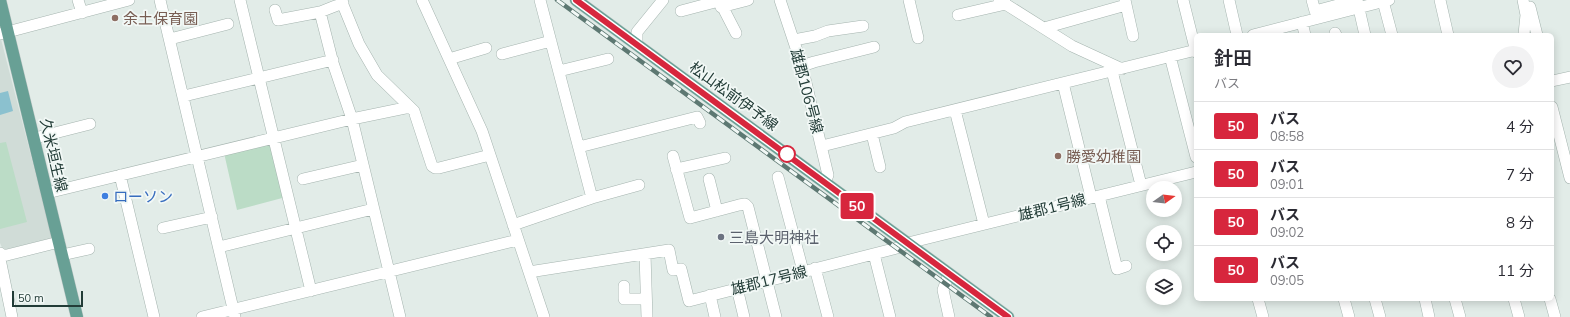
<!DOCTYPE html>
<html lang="ja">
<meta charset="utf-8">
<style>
body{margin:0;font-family:Mulish,"Noto Sans JP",sans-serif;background:#f2f2f3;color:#2b2b33;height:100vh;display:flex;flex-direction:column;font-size:15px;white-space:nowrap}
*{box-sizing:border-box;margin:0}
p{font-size:13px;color:#7c7c81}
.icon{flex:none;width:22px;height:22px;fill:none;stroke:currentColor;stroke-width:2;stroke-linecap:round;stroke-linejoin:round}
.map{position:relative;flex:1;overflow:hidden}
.drawer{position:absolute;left:1194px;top:33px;width:360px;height:268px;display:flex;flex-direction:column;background:#fff;border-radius:6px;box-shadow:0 2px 10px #0003}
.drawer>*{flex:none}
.badge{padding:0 8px;border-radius:3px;font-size:14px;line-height:26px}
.needle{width:26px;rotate:76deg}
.tools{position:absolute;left:1146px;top:181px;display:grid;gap:8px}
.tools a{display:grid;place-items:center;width:36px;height:36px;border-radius:50%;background:#fff;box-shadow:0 2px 10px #0003;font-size:20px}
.scale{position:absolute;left:12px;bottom:10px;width:71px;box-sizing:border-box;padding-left:4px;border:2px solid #223c37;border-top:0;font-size:11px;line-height:14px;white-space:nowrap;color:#223c37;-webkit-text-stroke:3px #f2f8f6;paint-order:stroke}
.map>.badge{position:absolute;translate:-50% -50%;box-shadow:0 0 0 2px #fff}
.round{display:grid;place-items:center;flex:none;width:42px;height:42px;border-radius:21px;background:#f2f2f3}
.overview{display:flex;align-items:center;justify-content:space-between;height:68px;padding:0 20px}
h1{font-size:19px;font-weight:600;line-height:30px}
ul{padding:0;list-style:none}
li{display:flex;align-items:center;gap:12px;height:48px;padding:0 20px;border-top:1px solid #e1e1e2}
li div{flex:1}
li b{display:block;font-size:15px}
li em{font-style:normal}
li .badge{min-width:44px;font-weight:700;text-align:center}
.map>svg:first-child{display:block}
</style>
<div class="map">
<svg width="1570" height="317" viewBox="0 0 1570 317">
<rect width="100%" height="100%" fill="#e2ece8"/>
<path fill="#d0dcd7" d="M0,39H1L52,238L3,250L0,243Z"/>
<path fill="#bbdcc6" d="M272,141L286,197L237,210L224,153Z
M6,142L27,222L0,229V143Z"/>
<path fill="#8bc1cf" d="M8,91L13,111L0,115V93Z"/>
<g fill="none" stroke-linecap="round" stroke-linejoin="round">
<defs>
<path id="minor" d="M78,0L82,13
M160,0L235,317
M240,0L311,291
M341,0L359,44L377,75L414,111L432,166L435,168H439L490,155
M422,0L482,131L544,317
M540,0L592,198
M719,0L736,33
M780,0L802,66L828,175L825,182
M909,0L918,38
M999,0L1072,46L1122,69
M1125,0L1133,36
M1183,0L1196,52
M1229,0L1237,35
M1312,0L1315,11L1357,0L1365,35
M1440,0L1448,35
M1523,0L1526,15L1524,34
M1383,1L1392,35
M721,7L748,0
M1530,7L1537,35
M275,10L278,20L320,12L343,3
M681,11L719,1
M320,12L333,63L352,119L400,317
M958,15L1006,4
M1302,22L1305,35
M1044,28L1126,5
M1335,33L1336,35
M0,34L129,0
M1253,35L1389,0
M170,39L228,24
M794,40L815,36L828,31L863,26
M637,44V32L663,0
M502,54L551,41
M1170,56L1196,157
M449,59L486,48
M802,66L814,62L874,47
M559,71L608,59
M1112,71L1141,185
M1552,81L1570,77
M1063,83L1091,197
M184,96L333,60
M1552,107L1570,178
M955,110L984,224
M872,134L880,167
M35,138L90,124
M822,146L894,128L905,122L1196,50
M579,147L697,117L700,123
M673,156L690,218L739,205L745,204L748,207L776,317
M676,169L725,158
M120,175L154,317
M778,177L803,271
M303,179L363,165
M709,179L717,211
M47,193L352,119L410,107
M1099,196L1117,269L1126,266
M513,225L592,198L639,185
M163,228L212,217
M219,247L373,209
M0,253L1,256L7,255L59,242
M645,254L647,317
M874,254L890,317
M62,255L89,249
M0,259L12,317
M815,268L828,317
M529,272L669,250L673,270L681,269L689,301L897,248L908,243L1196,172
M949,274L943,290L949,317
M624,286V299H646
M737,288L744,317
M710,295L715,317
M1258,299L1263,317
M1344,299L1349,317
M1375,299L1380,317
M1425,299L1429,317
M1455,299L1460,317
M1514,299L1519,317
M1550,299L1555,317
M202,317L518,240"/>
<path id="major" d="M0,0L77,317
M576,0L1008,317"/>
</defs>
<use href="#minor" stroke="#a5b4af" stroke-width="12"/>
<use href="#major" stroke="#c1c8c7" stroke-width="13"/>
<use href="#minor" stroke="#fff" stroke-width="11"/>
<use href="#major" stroke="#68a095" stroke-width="12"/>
<defs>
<path id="rail" d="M557,0L991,317"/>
</defs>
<use href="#rail" stroke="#5d7872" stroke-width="4.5"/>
<use href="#rail" stroke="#f2f8f6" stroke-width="3" stroke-dasharray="9" stroke-linecap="butt"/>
</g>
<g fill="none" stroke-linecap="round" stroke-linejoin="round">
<defs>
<path id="line" d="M576,0L1008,317"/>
</defs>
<use href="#line" stroke="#fff" stroke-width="9"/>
<use href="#line" stroke="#d7263d" stroke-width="6"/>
</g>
<g fill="#8d6e63" stroke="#f2f8f6" stroke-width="1.5">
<circle cx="115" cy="18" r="4"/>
<circle cx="1058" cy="156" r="4"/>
</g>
<circle fill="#fff" stroke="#d7263d" stroke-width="2" cx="787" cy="154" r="8"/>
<circle fill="#3f7fe0" stroke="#f2f8f6" stroke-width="1.5" cx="105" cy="196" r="4"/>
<circle fill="#6b7280" stroke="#f2f8f6" stroke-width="1.5" cx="721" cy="237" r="4"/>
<g text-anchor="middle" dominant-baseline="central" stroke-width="3.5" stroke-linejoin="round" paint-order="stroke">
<g font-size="15" fill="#785e54" stroke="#f2f8f6" text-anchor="start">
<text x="123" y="18">余土保育園</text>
<text x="1066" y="156">勝愛幼稚園</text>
</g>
<g font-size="15" fill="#223c37" stroke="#f2f8f6">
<text transform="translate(807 91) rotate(75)">雄郡106号線</text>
<text transform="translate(734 96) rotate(36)">松山松前伊予線</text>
<text transform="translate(54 155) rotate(77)">久米垣生線</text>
<text transform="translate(1052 207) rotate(-14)">雄郡1号線</text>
<text transform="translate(769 280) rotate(-14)">雄郡17号線</text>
</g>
<g font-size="15" fill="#366cbe" stroke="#f2f8f6" text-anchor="start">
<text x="113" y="196">ローソン</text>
</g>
<g font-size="15" fill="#5b616d" stroke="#f2f8f6" text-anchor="start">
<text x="729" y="237">三島大明神社</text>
</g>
</g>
</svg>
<div class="tools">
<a><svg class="needle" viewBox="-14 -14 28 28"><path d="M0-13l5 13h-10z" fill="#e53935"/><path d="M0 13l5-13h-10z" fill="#7c7c81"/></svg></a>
<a><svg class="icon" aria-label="locate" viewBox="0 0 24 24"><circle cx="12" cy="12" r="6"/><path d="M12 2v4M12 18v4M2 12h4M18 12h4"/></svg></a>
<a><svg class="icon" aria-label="layers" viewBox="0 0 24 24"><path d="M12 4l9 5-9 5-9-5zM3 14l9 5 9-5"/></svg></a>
</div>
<div class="scale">50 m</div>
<b class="badge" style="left:857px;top:206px;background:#d7263d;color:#fff">50</b>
<section class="drawer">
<div class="overview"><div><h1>針田</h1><p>バス</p></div><a class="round"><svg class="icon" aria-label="heart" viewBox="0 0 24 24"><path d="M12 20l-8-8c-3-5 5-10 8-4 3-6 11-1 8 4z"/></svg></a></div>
<ul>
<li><span class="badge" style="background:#d7263d;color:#fff">50</span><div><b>バス</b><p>08:58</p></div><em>4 分</em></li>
<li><span class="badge" style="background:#d7263d;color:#fff">50</span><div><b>バス</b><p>09:01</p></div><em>7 分</em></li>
<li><span class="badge" style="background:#d7263d;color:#fff">50</span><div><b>バス</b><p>09:02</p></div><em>8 分</em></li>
<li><span class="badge" style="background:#d7263d;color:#fff">50</span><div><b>バス</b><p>09:05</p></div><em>11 分</em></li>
</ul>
</section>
</div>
